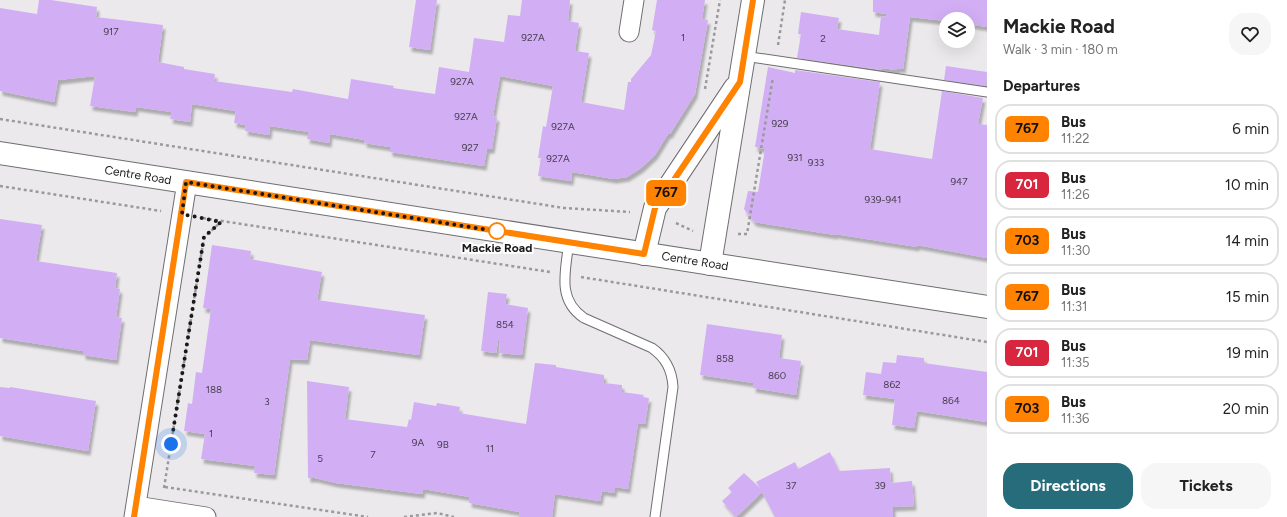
<!DOCTYPE html>
<meta charset="utf-8">
<style>
body{margin:0;font-family:Figtree,sans-serif;background:#f6f6f6;color:#222;height:100vh;display:flex;flex-direction:column;font-size:15px;white-space:nowrap}
*{box-sizing:border-box;margin:0}
p{font-size:13px;color:#767676}
.icon{flex:none;width:22px;height:22px;fill:none;stroke:currentColor;stroke-width:2;stroke-linecap:round;stroke-linejoin:round}
.map{position:relative;flex:1;overflow:hidden}
.side{display:flex;flex-direction:column;background:#fff;width:300px}
.side>*{flex:none}
.badge{padding:0 8px;border-radius:6px;font-size:14px;line-height:26px}
.controls{position:absolute;left:939px;top:12px;display:grid;gap:8px}
.controls a{display:grid;place-items:center;width:36px;height:36px;border-radius:50%;background:#fff;box-shadow:0 4px 16px #0002;font-size:20px}
.you{position:absolute;width:20px;height:20px;margin:-10px;border:3px solid #fff;border-radius:50%;background:#1a73e8;box-shadow:0 0 0 6px #1a73e833}
.map>.badge{position:absolute;translate:-50% -50%;box-shadow:0 0 0 2px #fff}
h2{padding:0 16px;font-size:15px;line-height:36px}
.round{display:grid;place-items:center;flex:none;width:42px;height:42px;border-radius:16px;background:#f6f6f6}
.overview{display:flex;align-items:center;justify-content:space-between;height:68px;padding:0 16px}
h1{font-size:19px;font-weight:700;line-height:30px}
.cta{display:flex;gap:8px;margin-top:auto;padding:8px 16px}
.cta a{flex:1;height:46px;border-radius:16px;background:#276c7b;color:#fff;font-size:16px;font-weight:700;line-height:46px;text-align:center}
.cta a+a{background:#f6f6f6;color:#222}
ul{padding:0;list-style:none}
li{display:flex;align-items:center;gap:12px;height:50px;margin:0 8px 6px;padding:0 8px;border:2px solid #e0e0e0;border-radius:16px}
li div{flex:1}
li b{display:block;font-size:15px}
li em{font-style:normal}
li .badge{min-width:44px;font-weight:700;text-align:center}
main{display:flex;flex:1;min-height:0}
.map>svg:first-child{display:block}
</style>
<main>
<div class="map">
<svg width="987" height="517" viewBox="0 0 987 517">
<defs>
<filter id="shadow"><feDropShadow dx="2.5" dy="4.5" stdDeviation="1" flood-color="#0004"/></filter>
</defs>
<rect width="100%" height="100%" fill="#ebe9ec"/>
<path fill="#d2aff4" filter="url(#shadow)" d="M39,0H51L97,7L96,17L163,25L158,62L184,67V69L215,74L214,81L292,92L293,89L348,99L351,79L394,86L393,88L435,94L439,67L469,72L474,38L504,42L508,15L520,16L522,0H570L568,21L579,23L575,51L589,53L581,102L624,110L628,82H631V79L651,55L656,31L652,30L657,0H705L702,19L708,20L695,94L670,134H668L655,155L641,168L627,177L614,179L572,172L571,181L538,176L541,158H538L543,126L546,127L553,86L500,76L493,116L497,117L492,149H487L484,166L390,152V147L364,143L365,140L330,134L329,143L307,139L309,132L270,126L269,135L245,131L246,125L234,123L236,111L192,104L190,122L170,119L172,112L136,107L135,112L90,106L95,76L58,80L54,102L0,91V8L37,14Z
M416,0H437L430,50L409,47Z
M873,0H987V27L968,24V19H946V21L910,17L903,69L897,68V70L882,68V70L797,58L801,34H798L801,12L839,18L837,29L879,35L881,16L886,17V14L873,12Z
M946,66L987,72L986,86L944,80Z
M768,67L795,73V70L880,82L870,149L932,159L942,91L983,98L978,124L987,125V258L917,245V247L835,234V235L754,222L744,209L748,191L758,192L765,149L755,147Z
M0,219L42,225L36,261L117,273L115,288L120,289L116,317L122,318L116,360L83,355V351L0,338Z
M212,245L251,251L250,259L322,272L317,300L425,315L419,355L310,340L307,360L290,359L274,475L254,473L255,466L201,459L205,434L184,431L188,403L192,404L196,372L202,373L211,309L203,308Z
M488,292L507,294L505,304L528,308L522,355L499,353L500,341H498L496,353L481,351Z
M707,324L782,335L779,358L801,361L796,395L753,388L754,383L700,375Z
M897,355L924,358V363L987,372V422L917,411L914,428L892,425L895,399L863,395L866,372L881,374L883,362L896,363Z
M535,363L556,365V367L604,375V383L622,385V392L644,395L643,397L649,398L645,424L638,423L628,489L615,487L614,493L602,491L600,501L555,494L552,517H519L520,512L469,503L470,497L423,489L422,494L336,483L315,478H308L307,381L349,387L345,419L407,427L409,419L411,420L414,402L436,406L437,403L460,407L459,413L526,424Z
M0,387L10,388V387L96,401L88,451L0,436Z
M830,452L839,471L890,468L891,483L912,481L914,506L893,507V517H775L762,492L736,517L722,501L732,492L728,488L744,473L760,488L756,482L795,462L798,469Z"/>
<g fill="none" stroke-linecap="round" stroke-linejoin="round">
<defs>
<path id="service" d="M744,56L987,92
M569,241C566,270 556,299 584,318L652,348C666,358 672,370 673,387L655,517"/>
<path id="minor" d="M629,32L634,0
M136,506L206,517
M134,517L187,182"/>
<path id="tertiary" d="M644,254L655,208L735,88
M710,264L753,0"/>
<path id="secondary" d="M0,153L987,307"/>
</defs>
<use href="#service" stroke="#6f6d70" stroke-width="11"/>
<use href="#minor" stroke="#6f6d70" stroke-width="21"/>
<use href="#tertiary" stroke="#6f6d70" stroke-width="24"/>
<use href="#secondary" stroke="#6f6d70" stroke-width="24"/>
<path stroke="#9b999c" stroke-width="2.5" stroke-dasharray="3 3" stroke-linecap="butt" d="M778,45L785,0
M705,89L720,0
M0,119L564,208L630,212
M0,186L161,211
M203,218L550,272
M676,223L693,231
M738,234H747L773,77
M581,277L987,342
M165,487L368,517
M164,488L204,237L221,222
M404,517L437,513L454,517"/>
<use href="#service" stroke="#fff" stroke-width="9"/>
<use href="#minor" stroke="#fff" stroke-width="19"/>
<use href="#tertiary" stroke="#fff" stroke-width="22"/>
<use href="#secondary" stroke="#fff" stroke-width="22"/>
</g>
<g fill="none" stroke-linecap="round" stroke-linejoin="round">
<defs>
<path id="line" d="M134,517L186,182L644,254L655,208L740,82L753,0"/>
</defs>
<use href="#line" stroke="#fff" stroke-width="9"/>
<use href="#line" stroke="#ff8200" stroke-width="6"/>
<path stroke="#1a191a" stroke-width="4" stroke-dasharray="0 7.2" d="M171,444L204,237L221,222L182,214L186,182L501,232L497,231"/>
</g>
<circle fill="#fff" stroke="#ff8200" stroke-width="2" cx="497" cy="231" r="8"/>
<g text-anchor="middle" dominant-baseline="central" stroke-width="4" stroke-linejoin="round" paint-order="stroke">
<g font-size="10" fill="#483e50">
<text x="111" y="31">917</text>
<text x="533" y="37">927A</text>
<text x="683" y="37">1</text>
<text x="823" y="38">2</text>
<text x="462" y="81">927A</text>
<text x="466" y="116">927A</text>
<text x="780" y="123">929</text>
<text x="563" y="126">927A</text>
<text x="470" y="147">927</text>
<text x="795" y="157">931</text>
<text x="558" y="158">927A</text>
<text x="816" y="162">933</text>
<text x="959" y="181">947</text>
<text x="883" y="199">939-941</text>
<text x="505" y="324">854</text>
<text x="725" y="358">858</text>
<text x="777" y="375">860</text>
<text x="892" y="384">862</text>
<text x="214" y="389">188</text>
<text x="951" y="400">864</text>
<text x="267" y="401">3</text>
<text x="211" y="433">1</text>
<text x="418" y="442">9A</text>
<text x="443" y="444">9B</text>
<text x="490" y="448">11</text>
<text x="373" y="454">7</text>
<text x="320" y="458">5</text>
<text x="791" y="485">37</text>
<text x="880" y="485">39</text>
</g>
<g font-size="12" fill="#1a191a" stroke="#fff">
<text transform="translate(138 175) rotate(9)">Centre Road</text>
<text transform="translate(695 261) rotate(9)">Centre Road</text>
</g>
<g font-size="12" font-weight="bold" fill="#1a191a" stroke="#fff">
<text x="497" y="248">Mackie Road</text>
</g>
</g>
</svg>
<div class="controls">
<a><svg class="icon" aria-label="layers" viewBox="0 0 24 24"><path d="M12 4l9 5-9 5-9-5zM3 14l9 5 9-5"/></svg></a>
</div>
<div class="you" style="left:171px;top:444px"></div>
<b class="badge" style="left:666px;top:193px;background:#ff8200;color:#111">767</b>
</div>
<section class="side">
<div class="overview"><div><h1>Mackie Road</h1><p>Walk · 3 min · 180 m</p></div><a class="round"><svg class="icon" aria-label="heart" viewBox="0 0 24 24"><path d="M12 20l-8-8c-3-5 5-10 8-4 3-6 11-1 8 4z"/></svg></a></div>
<h2>Departures</h2>
<ul>
<li><span class="badge" style="background:#ff8200;color:#111">767</span><div><b>Bus</b><p>11:22</p></div><em>6 min</em></li>
<li><span class="badge" style="background:#d7263d;color:#fff">701</span><div><b>Bus</b><p>11:26</p></div><em>10 min</em></li>
<li><span class="badge" style="background:#ff8200;color:#111">703</span><div><b>Bus</b><p>11:30</p></div><em>14 min</em></li>
<li><span class="badge" style="background:#ff8200;color:#111">767</span><div><b>Bus</b><p>11:31</p></div><em>15 min</em></li>
<li><span class="badge" style="background:#d7263d;color:#fff">701</span><div><b>Bus</b><p>11:35</p></div><em>19 min</em></li>
<li><span class="badge" style="background:#ff8200;color:#111">703</span><div><b>Bus</b><p>11:36</p></div><em>20 min</em></li>
</ul>
<div class="cta"><a>Directions</a><a>Tickets</a></div>
</section>
</main>
